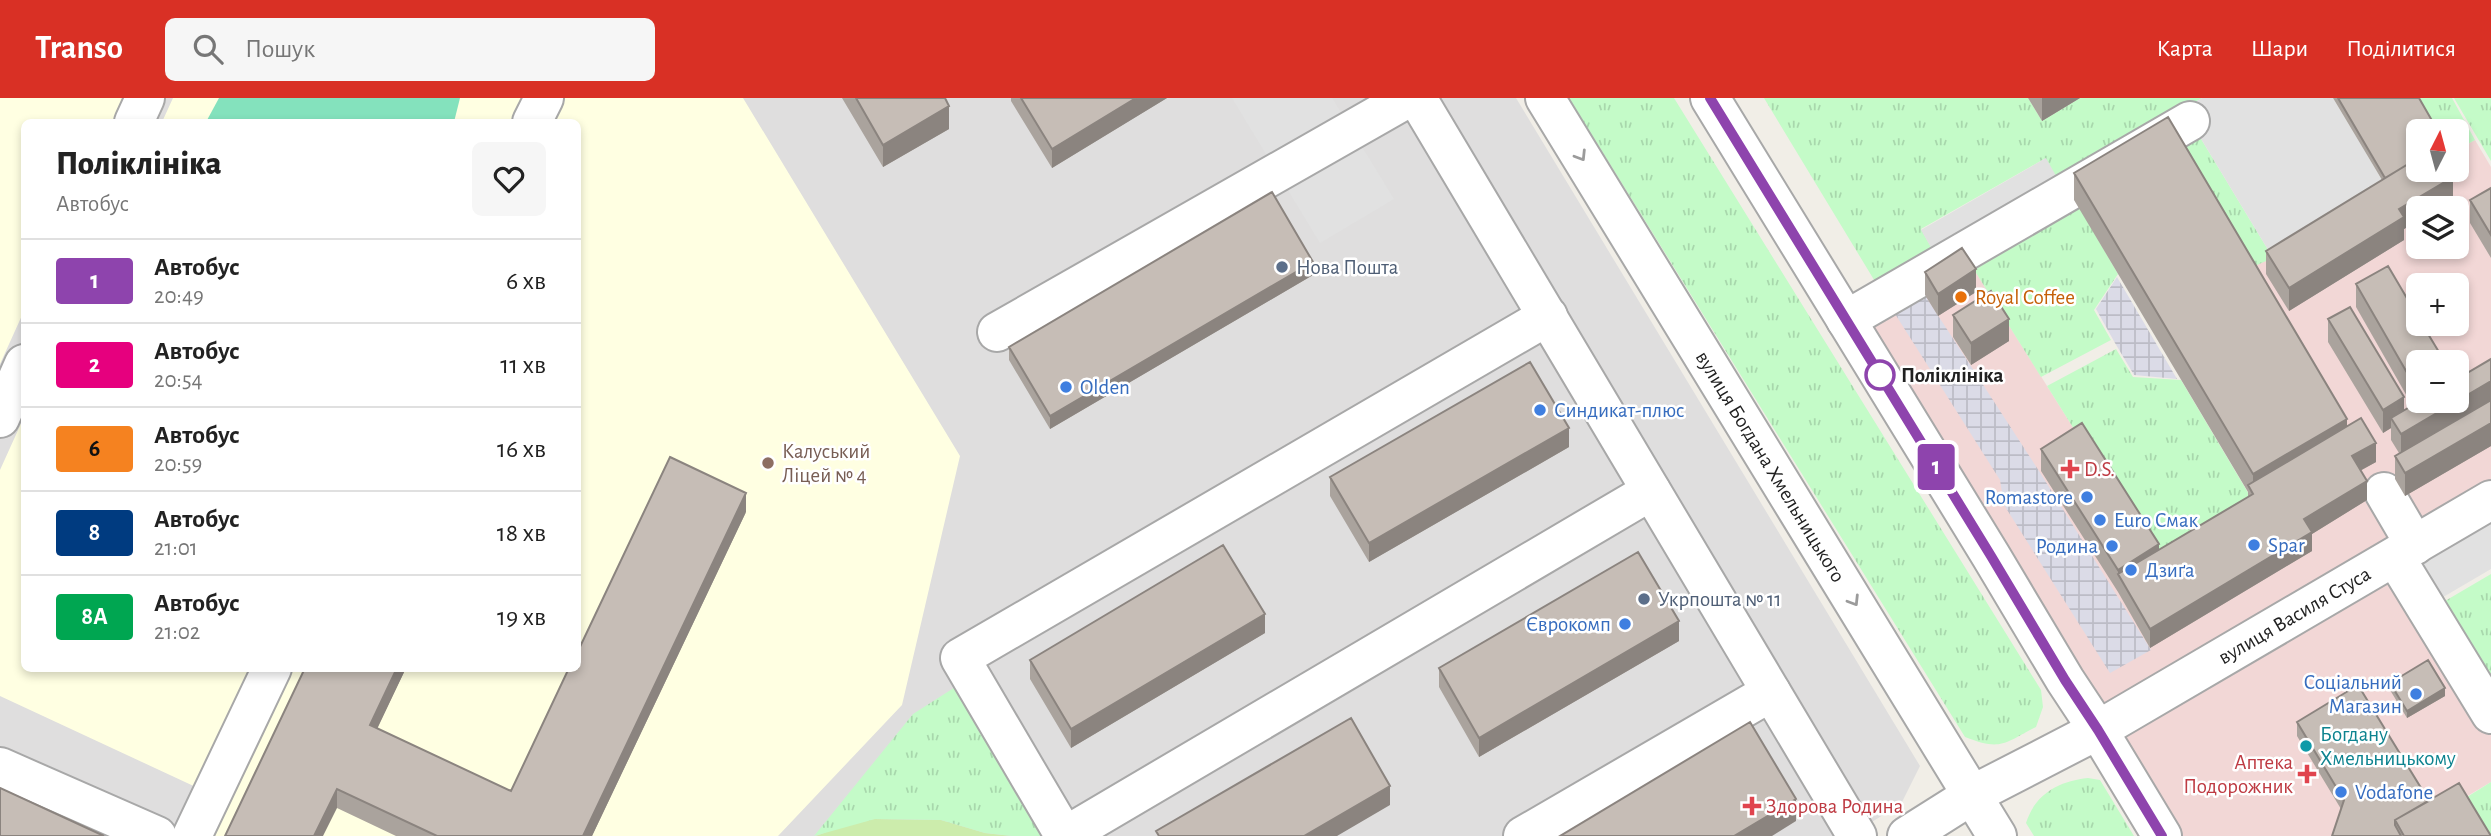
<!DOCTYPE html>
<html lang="uk">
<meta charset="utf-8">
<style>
body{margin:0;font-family:"Alegreya Sans",sans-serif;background:#f6f6f6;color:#222;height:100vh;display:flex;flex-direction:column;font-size:26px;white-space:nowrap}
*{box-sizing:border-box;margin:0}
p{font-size:23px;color:#767676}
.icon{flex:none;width:38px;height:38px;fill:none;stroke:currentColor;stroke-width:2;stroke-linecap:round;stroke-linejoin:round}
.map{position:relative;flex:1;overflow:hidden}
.details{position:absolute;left:21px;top:21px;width:560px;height:553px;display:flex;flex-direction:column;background:#fff;border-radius:10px;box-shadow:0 4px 10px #0003}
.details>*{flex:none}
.badge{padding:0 14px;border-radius:5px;font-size:24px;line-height:46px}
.needle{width:46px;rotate:6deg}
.fabs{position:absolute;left:2406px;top:21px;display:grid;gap:14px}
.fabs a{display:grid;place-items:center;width:63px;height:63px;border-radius:10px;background:#fff;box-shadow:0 4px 10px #0003;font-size:35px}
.map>.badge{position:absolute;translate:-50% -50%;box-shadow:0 0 0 4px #fff}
.round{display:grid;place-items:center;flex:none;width:74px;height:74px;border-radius:10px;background:#f6f6f6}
.overview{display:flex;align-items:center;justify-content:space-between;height:119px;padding:0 35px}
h1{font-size:33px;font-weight:800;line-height:52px}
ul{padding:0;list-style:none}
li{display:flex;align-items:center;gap:21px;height:84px;padding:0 35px;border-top:2px solid #e0e0e0}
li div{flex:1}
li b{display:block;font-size:26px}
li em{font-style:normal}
li .badge{min-width:77px;font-weight:700;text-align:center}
header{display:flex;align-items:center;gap:42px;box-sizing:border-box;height:98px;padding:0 35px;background:#d93025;color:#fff}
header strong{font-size:33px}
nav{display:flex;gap:38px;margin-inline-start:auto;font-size:24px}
.search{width:490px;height:63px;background:#f6f6f6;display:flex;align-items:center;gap:18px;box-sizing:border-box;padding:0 24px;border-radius:10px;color:#767676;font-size:26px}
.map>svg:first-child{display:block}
</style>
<header>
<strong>Transo</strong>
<div class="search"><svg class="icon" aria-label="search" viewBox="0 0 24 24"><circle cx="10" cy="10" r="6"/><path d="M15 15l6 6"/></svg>Пошук</div>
<nav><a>Карта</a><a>Шари</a><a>Поділитися</a></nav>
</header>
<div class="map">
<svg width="2491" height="738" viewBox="0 0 2491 738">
<defs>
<pattern id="park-tufts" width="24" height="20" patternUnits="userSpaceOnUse" patternTransform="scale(1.75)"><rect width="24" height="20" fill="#c4fbc8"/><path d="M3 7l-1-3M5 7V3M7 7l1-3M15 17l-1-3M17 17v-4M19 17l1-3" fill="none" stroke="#a8d7ac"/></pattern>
<pattern id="plaza-grid" width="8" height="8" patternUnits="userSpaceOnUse" patternTransform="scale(1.75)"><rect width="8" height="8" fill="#dbdbe7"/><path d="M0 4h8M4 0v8" fill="none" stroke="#bcbcc6"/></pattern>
</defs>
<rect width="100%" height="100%" fill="#f1eee7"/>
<path fill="#dfdede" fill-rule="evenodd" d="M0,0H1516L1920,668L1901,706L1849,738H0ZM24,24H578V570H24Z"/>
<path fill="#f2d7d6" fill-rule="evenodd" d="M2475,42L2491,69V401L2396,459L2491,616V684L2400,738H2162L1846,222L1963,154L2160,468L2279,387L2243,173L2423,72H2457V52ZM2418,110H2457V149H2418ZM2418,187H2457V226H2418ZM2418,264H2457V303H2418Z"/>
<path fill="#ffffe2" d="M0,0H123L112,24H24V213L0,266Z
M173,0H743L960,358L902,607L778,738H213L228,704L0,598V372L24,319V570H578V24H162Z"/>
<path fill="#ccecac" d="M874,721L941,722L985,735L1012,738H816L850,725Z"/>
<path fill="url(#park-tufts)" d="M1569,0H1674L2041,592L2043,609L2036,629C2003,646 2001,653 1965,639Z
M1764,0H2028L2042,23L2080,0H2202L2183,11L2273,160L2243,173L2075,102L2118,176L2094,212L2111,242L2041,279L1963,154L2046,60L1921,131L1941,167L1885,200Z
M2415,0H2452L2475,42L2457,52V33H2434Z
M2454,0H2491V63Z
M2116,251L2133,279L2181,282L2253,403L2160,468L2047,288Z
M2491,476V616L2428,513Z
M971,579L1063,738H1012L985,735L941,722L875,721L814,738L913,616Z
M2088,680L2100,682L2134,738H2034L2026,725C2035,696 2059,683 2088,680Z
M2491,684V738H2479L2459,704Z"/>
<path fill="#84e2bd" d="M219,0H460L454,24H206Z"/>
<path fill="#e1e1e1" d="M1232,0H1332L1394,101L1320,145Z
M2202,0H2333L2388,92L2273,160L2183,11Z
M2046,60L2065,94L1941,167L1921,132Z
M2491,411V471L2433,505L2406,461Z"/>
<path fill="url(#plaza-grid)" d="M2117,179L2177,281L2134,277L2115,245L2096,211Z
M1915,182L2039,373L2151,552L2110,575L2004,407L2000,382L1885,200Z"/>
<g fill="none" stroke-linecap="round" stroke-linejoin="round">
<defs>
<g id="minor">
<path d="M1417,0L1857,738"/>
<path id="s1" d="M1545,0L1997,738"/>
<path d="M1710,0L1991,458L2065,582L2098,632L2162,738"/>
<path d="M134,24L145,0"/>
<path d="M532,24L544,0"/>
<path d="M1846,222L2190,23"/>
<path d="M997,234L1408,0"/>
<path d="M0,320L24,266"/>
<path d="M2384,394L2415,447"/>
<path d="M2395,459L2491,616"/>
<path d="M0,669L157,738"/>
<path d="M1064,737L960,560L1548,218"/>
<path d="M192,738L272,570"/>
<path d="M1065,738L1651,393"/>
<path d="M1523,738L1771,594"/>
<path id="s2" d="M1907,738L1972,697L2098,632L2491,402"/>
</g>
</defs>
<use href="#minor" stroke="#a8a8a8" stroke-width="42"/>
<use href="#minor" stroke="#fff" stroke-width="38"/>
</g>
<path fill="#aaa39d" d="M842,0H945L949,31L883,69Z
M1011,0H1167L1052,70L1011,3Z
M2028,0H2080L2042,23Z
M2333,0H2419L2418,33L2453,102L2418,110V123L2404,131V142L2289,213L2266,176V153L2382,82Z
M2074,75L2347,328L2376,364L2360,373L2367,402L2312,436V453L2150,550L2118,494L2041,373V351L2159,452L2248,399V394L2074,102Z
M2491,90V160L2470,125V102Z
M1925,174L1976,194L1938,218L1925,197Z
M1313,177L1050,331L1009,262V249Z
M2356,186L2418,219V303L2491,261V348L2405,398L2395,381V358L2399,355L2391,342V330L2383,335L2328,244V221L2404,312L2412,307L2356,209Z
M1953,217L2009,243L1971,267L1953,239Z
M1569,349L1369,464L1330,398V379Z
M746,414L592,738H396L337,710L305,570H406L377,630L511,693Z
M1265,535L1071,650L1030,581V562Z
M1679,543L1479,659L1439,589V570Z
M2390,585L2445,598L2407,620L2390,592Z
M2297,624L2429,703L2491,738H2332L2341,711L2297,638Z"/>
<path fill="#8b847f" d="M1136,0H1167L1052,70V51Z
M2042,0H2080L2042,23Z
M949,8V31L883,69V47Z
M2453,79V102L2439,110H2418V123L2404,131V142L2289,213V190L2399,111Z
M1313,164V177L1050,331V318Z
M1976,171V194L1938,218V196Z
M2009,221V243L1971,267V245Z
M2491,283V306L2401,359V336Z
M2418,291V303H2438L2417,315V292Z
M2404,299V322L2391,320V330L2383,335V312Z
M2347,321V347L2253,403V376Z
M2491,325V348L2405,398V375Z
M1569,330V349L1369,464V445Z
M2376,345V364L2352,377V358Z
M2367,383V402L2312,436V453L2150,550V531L2304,421Z
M746,395V414L592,738H583Z
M2159,446V469L2118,476V495V472Z
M1265,516V535L1071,650V631Z
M1679,523V543L1479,659V640Z
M397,570H406L370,646V627Z
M2445,590V598L2407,620V613Z
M1390,688V707L1337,738H1304Z
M337,691V710L323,738H314Z
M1796,701V723L1772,738H1734Z"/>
<path fill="#c6bdb6" stroke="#8b847f" stroke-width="2" d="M856,0H945L949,8L883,47Z
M1021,0H1136L1052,51Z
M2338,0H2419L2438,33H2418V60L2385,80Z
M2168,19L2347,321L2253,376L2074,75Z
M2418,60V72H2448L2453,79L2399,111L2404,119L2289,190L2266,153Z
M2491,90V137L2470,102Z
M1272,94L1313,164L1050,318L1009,249Z
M1962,150L1976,171L1938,196L1925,174Z
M2388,168L2418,219V226H2422L2445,264H2418V291L2417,292L2356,186Z
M1991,193L2009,221L1971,245L1953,217Z
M2350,209L2404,299L2383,312L2328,221Z
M2491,261V283L2401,336L2391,320L2420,303H2457V281Z
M1530,264L1569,330L1369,445L1330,379Z
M2491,302V325L2405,375L2395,358Z
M2361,320L2376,345L2352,358L2367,383L2304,421L2312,434L2150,531L2118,476L2253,396L2248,387Z
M2082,325L2159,446L2118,472L2041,351Z
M670,359L746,395L583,738H437L337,691L314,738H225L305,570H397L370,627L511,693L569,570H578V553Z
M1223,447L1265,516L1071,631L1030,562Z
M1638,454L1679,523L1479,640L1439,570Z
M2428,562L2445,590L2407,613L2390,585Z
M2358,587L2429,703L2395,722V727L2401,738H2332L2344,702L2297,624Z
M1351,620L1390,688L1304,738H1159L1156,733Z
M1750,624L1796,701L1734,738H1560Z
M2459,685L2491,738H2404L2395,722Z
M0,690L104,738H0Z"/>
<defs><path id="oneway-chevron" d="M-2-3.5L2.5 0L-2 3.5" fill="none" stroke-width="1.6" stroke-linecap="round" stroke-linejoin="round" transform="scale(1.75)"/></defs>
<g stroke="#9b9b9b">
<use href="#oneway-chevron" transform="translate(1581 58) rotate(58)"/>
<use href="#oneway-chevron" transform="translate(1854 503) rotate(58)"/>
</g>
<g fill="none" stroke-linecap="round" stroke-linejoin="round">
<defs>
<path id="line" d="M1710,0L1991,458L2065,582L2098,632L2162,738"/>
</defs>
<use href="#line" stroke="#fff" stroke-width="16"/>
<use href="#line" stroke="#8e44ad" stroke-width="10"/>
</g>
<g fill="#5c6f8a" stroke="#fff" stroke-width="2.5">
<circle cx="1282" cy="169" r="7"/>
<circle cx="1644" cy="501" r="7"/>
</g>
<circle fill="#e8710a" stroke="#fff" stroke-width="2.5" cx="1961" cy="199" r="7"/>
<circle fill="#fff" stroke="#8e44ad" stroke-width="3.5" cx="1880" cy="277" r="14"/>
<g fill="#3f7fe0" stroke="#fff" stroke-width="2.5">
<circle cx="1066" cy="289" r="7"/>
<circle cx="1540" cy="312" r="7"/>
<circle cx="2087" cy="399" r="7"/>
<circle cx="2100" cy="422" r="7"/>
<circle cx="2254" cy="447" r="7"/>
<circle cx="2112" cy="448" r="7"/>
<circle cx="2131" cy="472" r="7"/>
<circle cx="1625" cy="526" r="7"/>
<circle cx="2416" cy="596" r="7"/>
<circle cx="2341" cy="694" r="7"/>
</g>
<circle fill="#8d6e63" stroke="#fff" stroke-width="2.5" cx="768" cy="365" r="7"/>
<g fill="#e0444e" stroke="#fff" stroke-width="2.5">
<path d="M2066.5 360.5h7v7h7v7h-7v7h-7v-7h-7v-7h7z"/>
<path d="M2303.5 665.5h7v7h7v7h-7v7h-7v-7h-7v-7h7z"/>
<path d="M1748.5 697.5h7v7h7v7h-7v7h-7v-7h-7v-7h7z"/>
</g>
<circle fill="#0f9aa8" stroke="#fff" stroke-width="2.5" cx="2306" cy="648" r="7"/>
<g text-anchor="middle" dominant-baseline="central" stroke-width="5" stroke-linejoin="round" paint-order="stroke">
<g font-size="21" fill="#4e5e75" stroke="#fff" text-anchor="start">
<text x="1296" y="169">Нова Пошта</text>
<text x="1658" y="501">Укрпошта № 11</text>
</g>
<g font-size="21" fill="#c56008" stroke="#fff" text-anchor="start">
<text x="1975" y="199">Royal Coffee</text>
</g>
<g font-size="21" font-weight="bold" fill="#212121" stroke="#fff" text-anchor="start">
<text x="1901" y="277">Поліклініка</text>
</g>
<g font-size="21" fill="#366cbe" stroke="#fff" text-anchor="start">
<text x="1080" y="289">Olden</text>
<text x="1554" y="312">Синдикат-плюс</text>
<text x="2073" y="399" text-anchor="end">Romastore</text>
<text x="2114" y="422">Euro Смак</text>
<text x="2268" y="447">Spar</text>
<text x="2098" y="448" text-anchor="end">Родина</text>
<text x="2145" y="472">Дзиґа</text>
<text x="1611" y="526" text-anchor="end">Єврокомп</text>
<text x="2402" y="584" text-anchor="end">Соціальний<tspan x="2402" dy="24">Магазин</tspan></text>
<text x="2355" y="694">Vodafone</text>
</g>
<g font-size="21" fill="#785e54" stroke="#fff" text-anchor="start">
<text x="782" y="353">Калуський<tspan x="782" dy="24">Ліцей № 4</tspan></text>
</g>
<g font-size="21" fill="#212121" stroke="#fff">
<text stroke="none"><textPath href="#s1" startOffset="432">вулиця Богдана Хмельницького</textPath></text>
<text stroke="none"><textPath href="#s2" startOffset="446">вулиця Василя Стуса</textPath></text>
</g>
<g font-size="21" fill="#be3a42" stroke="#fff" text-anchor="start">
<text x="2084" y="371">D.S.</text>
<text x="2293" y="664" text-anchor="end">Аптека<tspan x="2293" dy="24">Подорожник</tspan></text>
<text x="1766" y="708">Здорова Родина</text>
</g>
<g font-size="21" fill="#0d838f" stroke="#fff" text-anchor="start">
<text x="2320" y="636">Богдану<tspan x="2320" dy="24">Хмельницькому</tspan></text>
</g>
</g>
</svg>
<div class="fabs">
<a><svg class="needle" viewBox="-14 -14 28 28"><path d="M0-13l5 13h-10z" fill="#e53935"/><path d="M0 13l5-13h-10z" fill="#767676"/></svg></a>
<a><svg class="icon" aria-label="layers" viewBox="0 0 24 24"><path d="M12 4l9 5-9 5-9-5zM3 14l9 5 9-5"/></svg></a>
<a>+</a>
<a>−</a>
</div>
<b class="badge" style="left:1936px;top:369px;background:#8e44ad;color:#fff">1</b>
<section class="details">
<div class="overview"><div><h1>Поліклініка</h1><p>Автобус</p></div><a class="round"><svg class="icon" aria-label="heart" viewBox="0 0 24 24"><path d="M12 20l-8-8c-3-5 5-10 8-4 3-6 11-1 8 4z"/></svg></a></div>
<ul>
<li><span class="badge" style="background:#8e44ad;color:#fff">1</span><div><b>Автобус</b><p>20:49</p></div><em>6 хв</em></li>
<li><span class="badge" style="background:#e6007e;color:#fff">2</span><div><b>Автобус</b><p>20:54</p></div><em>11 хв</em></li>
<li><span class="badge" style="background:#f58220;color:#111">6</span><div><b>Автобус</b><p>20:59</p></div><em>16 хв</em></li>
<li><span class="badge" style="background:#003b80;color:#fff">8</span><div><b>Автобус</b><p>21:01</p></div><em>18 хв</em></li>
<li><span class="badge" style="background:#00a651;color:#fff">8А</span><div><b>Автобус</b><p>21:02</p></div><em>19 хв</em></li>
</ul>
</section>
</div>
